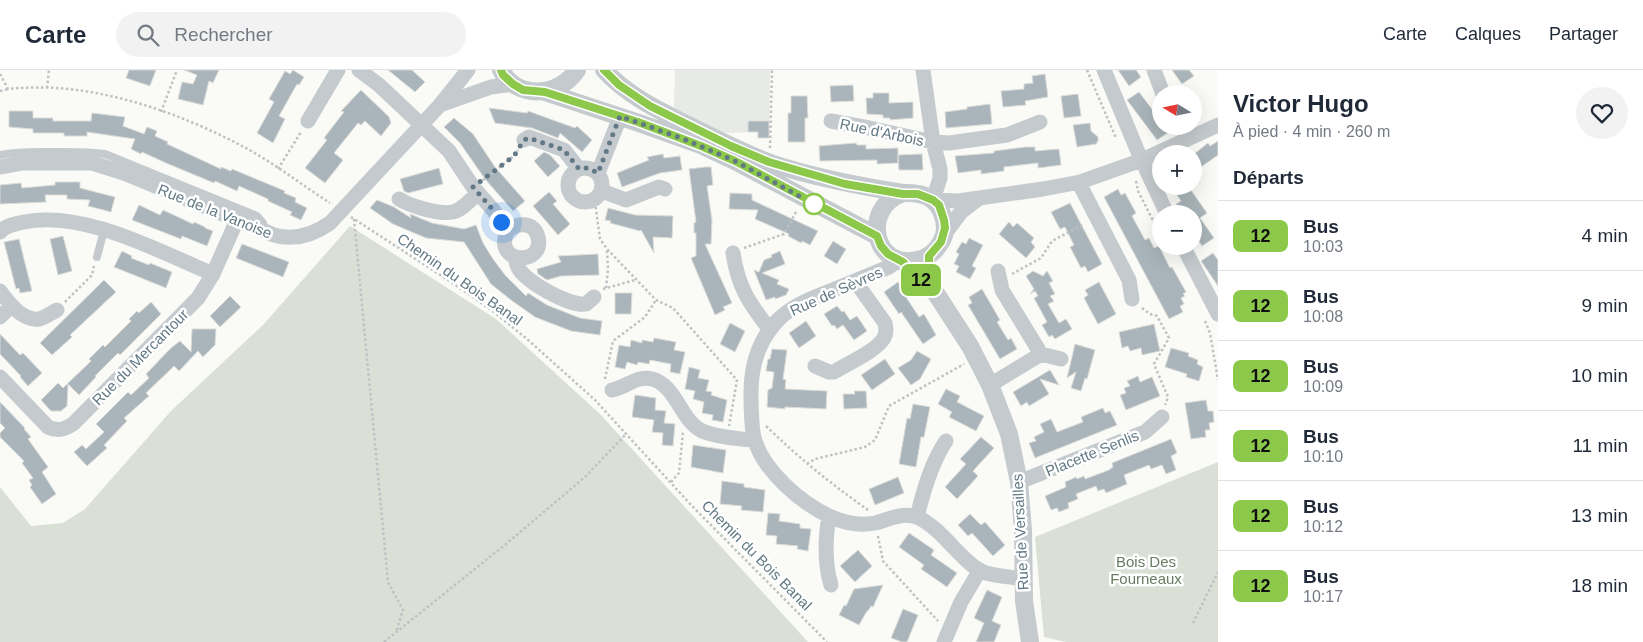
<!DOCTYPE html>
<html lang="fr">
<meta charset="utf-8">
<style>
body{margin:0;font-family:Helvetica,sans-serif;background:#f2f2f3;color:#1f2937;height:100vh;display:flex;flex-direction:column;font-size:19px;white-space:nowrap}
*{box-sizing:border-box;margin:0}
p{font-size:16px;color:#747a83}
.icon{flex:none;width:28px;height:28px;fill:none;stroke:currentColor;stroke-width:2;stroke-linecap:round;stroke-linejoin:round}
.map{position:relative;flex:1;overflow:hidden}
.details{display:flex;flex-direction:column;background:#fff;width:425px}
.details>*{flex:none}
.badge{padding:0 10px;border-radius:8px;font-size:18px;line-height:32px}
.needle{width:32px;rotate:280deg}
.fabs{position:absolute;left:1152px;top:15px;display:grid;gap:10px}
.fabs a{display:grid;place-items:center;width:50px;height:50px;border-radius:50%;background:#fff;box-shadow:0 5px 20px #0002;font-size:25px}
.you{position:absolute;width:25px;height:25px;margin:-12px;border:4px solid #fff;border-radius:50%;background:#1a73e8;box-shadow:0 0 0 8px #1a73e833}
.map>.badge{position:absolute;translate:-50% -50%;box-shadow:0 0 0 2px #fff}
h2{padding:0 15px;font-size:19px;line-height:45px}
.round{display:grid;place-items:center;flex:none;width:52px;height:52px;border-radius:26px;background:#f2f2f3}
.head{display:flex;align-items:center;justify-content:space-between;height:85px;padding:0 15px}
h1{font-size:24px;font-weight:600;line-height:38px}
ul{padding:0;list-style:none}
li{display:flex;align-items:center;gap:15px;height:70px;padding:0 15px;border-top:1px solid #e0e1e3}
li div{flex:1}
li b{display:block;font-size:19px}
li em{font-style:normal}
li .badge{min-width:55px;font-weight:700;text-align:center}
header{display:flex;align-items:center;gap:30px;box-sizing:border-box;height:70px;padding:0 25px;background:#fff;border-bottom:1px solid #e0e1e3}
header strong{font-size:24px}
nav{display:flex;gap:28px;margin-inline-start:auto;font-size:18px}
.search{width:350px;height:45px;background:#f2f2f3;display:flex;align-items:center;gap:12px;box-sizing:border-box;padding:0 18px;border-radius:28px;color:#747a83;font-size:19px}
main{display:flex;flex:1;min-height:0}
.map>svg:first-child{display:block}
</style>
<header>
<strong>Carte</strong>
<div class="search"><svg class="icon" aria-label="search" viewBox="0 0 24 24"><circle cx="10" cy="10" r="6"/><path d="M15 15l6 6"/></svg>Rechercher</div>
<nav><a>Carte</a><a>Calques</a><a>Partager</a></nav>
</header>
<main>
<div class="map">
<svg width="1218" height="572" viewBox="0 0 1218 572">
<rect width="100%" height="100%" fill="#fafaf7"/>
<path fill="#e8eae8" d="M675,0H770L769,68H758L757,62L720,63L674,38Z"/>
<path fill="#dae0d6" d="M350,156L496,249L600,344L808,572H0V417L31,456L63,453L85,439L171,341L263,255Z
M1218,392V572H1066L1044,567L1035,467Z"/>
<path fill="#a9b5ba" stroke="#dcdcd9" d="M129,0H156L150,16L126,8Z
M184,0H219L213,13L209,11L203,35L178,29L182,12L193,14L197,5Z
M293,0L304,7L299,15L297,14L279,46L285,49L273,73L257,63L274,32L269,29L285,1L290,4Z
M388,0H412L425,12L415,22Z
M1118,0H1136L1141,7L1129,16Z
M1172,0H1189L1194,6L1182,14Z
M1045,4L1048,27L1025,31L1026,35L1003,37L1001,21L1024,19V14L1033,13L1032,6Z
M853,15L854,31L831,32L830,16Z
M361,20L389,47L391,53L381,66L365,51L361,55L358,53L334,83L343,90L325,113L305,98L327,70L324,68L344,42L341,41Z
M1139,22L1161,51V56H1165L1169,62L1157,70L1127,30Z
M873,23H889V33L913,32V48L890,50V48H883V45L867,44L866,28H873Z
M1078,24L1081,46L1064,48L1061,26Z
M791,26H807L808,48H805V72H788V43H791Z
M990,34L992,54L946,58L945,42L967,39V37Z
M489,38L527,43L528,41L575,58L577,56L592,70L582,82L560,63L558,68L532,58L495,53Z
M9,41H33V48H53V51H91L92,43L125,47L123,56L144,64L147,57L157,61L155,66L168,72L167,74L221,99V97L231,101L232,99L285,121L284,123L296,128L295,132L307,138L301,150L290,145L292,142L268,131V129L239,116L237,121L215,111L214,113L166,93L142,82L141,84L131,79L135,69L87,62V66H64V63H33V59L9,57Z
M454,48L473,64L495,97L525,131L513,141L485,109L460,73L444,57Z
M748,51H769V68H758V62H748Z
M1090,53L1091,61L1098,67V71L1096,74L1077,77L1073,55Z
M1218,71V85L1194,102V84L1208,73L1210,76Z
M856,73L857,75H866V79L898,78V93L877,94V90L820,91L819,76Z
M1025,77H1035V81L1059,79L1061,95L1038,98V93L1004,97V101L981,104V100L958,103L955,86L994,83V81Z
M544,82L550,85L560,96L548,107L534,91Z
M663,84L664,88L680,86L682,100L660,103L622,117L617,103L649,90L647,87Z
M922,84L923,100H899L898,85Z
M705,97H711L713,115L707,116L712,150L711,174H705L732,233L723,237L725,240L715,245L691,188L696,186V163H694V153L696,152L689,99Z
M439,98L443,114L408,123L404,121L400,109Z
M55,112H80V118L115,127L111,142L88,136L90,130L67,129V125H45L46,132L0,134V115L21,113L22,118L55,115Z
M1171,116H1188L1207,143L1200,148L1214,168L1202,176L1194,164V144H1182L1176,134L1181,131Z
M1118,119L1121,125L1125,123L1136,143L1132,146L1145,170L1149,168L1154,178L1159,176L1170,198L1172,197L1186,222L1183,224L1185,226L1181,228L1184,234L1180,236L1183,242L1169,249L1104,127Z
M549,122L557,131L553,134L570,154L558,165L533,136Z
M730,123L752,124V130L818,161L810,175L802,171L801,173L788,166L789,164L755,149L758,140L729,139Z
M377,130L394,137L411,148L410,144L432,153L464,159L476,155L483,173L493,189L505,205L526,226L528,223L547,235L580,248L602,251L600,265L571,261L535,247L511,230L491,214L464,172L426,168L393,154L370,138Z
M1070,133L1102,194L1088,202L1085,196L1081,198L1070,177L1074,175L1065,157L1060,159L1051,142Z
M139,135L160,145L163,140L193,154L194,152L205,157V158L213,161L207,176L182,166L181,169L132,150Z
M608,138L635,145L673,146L672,168L653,167L654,183L641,160L640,161L610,153L611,151L605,150Z
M1009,152L1013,157L1017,153L1034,168L1031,172L1035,177L1026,188L999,164Z
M63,166L72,201L58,205L50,169Z
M969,168L983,175L972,196L976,198L970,209L956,202L959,196L954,194L959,184L956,182L962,172L966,174Z
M19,169L32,221L20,223L19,218L16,219L4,172Z
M833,171L846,179L837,194L824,186Z
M242,174L289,192L283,207L236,188Z
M122,181L132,186L131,188L149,195L150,193L172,202L166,218L114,197Z
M780,181L785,194L762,203L779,210L777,214L789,219L786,225L775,229V227L766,230L754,200L759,202L764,190L772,187L771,185Z
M1213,183L1218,190V216L1201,191Z
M598,184L599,205L561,206L547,210L538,204L537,199L561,192L558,186Z
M1033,201L1043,206L1047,201L1053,211L1049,213L1055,224L1050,226L1054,231L1048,234L1059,253L1066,249L1072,259L1055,269L1052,265L1049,267L1042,255L1047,252L1034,228L1038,226L1035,221L1030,224L1034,219L1026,206Z
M104,210L116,222L70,265L72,267L52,285L40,273Z
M898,212L905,223L904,224L919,247L924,244L936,265L923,274L901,242L899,244L884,222Z
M1099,212L1116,244L1098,254L1084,228L1088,225L1085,220Z
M982,219L1000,250L997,252L1008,270L1011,268L1017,279L1000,289L968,235L972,233L969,227Z
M615,223H632L631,244H615Z
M230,226L241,237L220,257L210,246Z
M151,232L161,244L120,285L118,283L95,306L96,307L79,325L68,314L67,336L61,341H51L41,330L58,313L63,318L91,291L89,289L103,275L105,277L131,251L129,249L137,241L139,243Z
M837,236L842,242L844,241L850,250L857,246L867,261L854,270L843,255L837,259L834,255L832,256L824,244Z
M806,251L816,266L799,278L789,263Z
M730,253L745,261L735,282L720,274Z
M1154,254L1160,281L1142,285L1141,278L1130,281L1128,276L1122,278L1119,262Z
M192,259H216L215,275L203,287L198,281L179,301L174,296L146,323L149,326L124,348L127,351L104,375L107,378L87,396L74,382L82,375L86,379L104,362L96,354L128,322L131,325L149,308L146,304L171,278L180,271L191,282Z
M0,264L20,285L23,283L42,303L28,316L20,307L21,306L0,284Z
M654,268L676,272L674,280L685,282L680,304L670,302L671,294L650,290L649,294L638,292L637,295L627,292L625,299L615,297L619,275L630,277L631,270L642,273V270L653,272Z
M1075,274L1095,280L1087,309L1085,308L1081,321L1071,318L1076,302L1067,308Z
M1171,278L1189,283L1188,286L1198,290L1197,294L1203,297L1199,311L1186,307L1187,304L1165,297Z
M772,279L787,280L783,309L786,310L785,319L827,321L826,339L785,337V339L767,337L768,320L772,318L774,302L766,301L768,289H770Z
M917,281L931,289L920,309L911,315L898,298L911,290Z
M885,289L895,304L872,320L861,305Z
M689,297L700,300L698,308L709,310L706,321L712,322L711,325L727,330L723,352L712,350L713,345L702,343L704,332L693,329L695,321L685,319Z
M1050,300L1059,315L1040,309L1049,324L1029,336L1027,332L1021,336L1013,322Z
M1138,306L1140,312L1152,307L1160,326L1126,340L1120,325L1126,323L1124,318L1130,316L1127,311Z
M946,319L960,326L957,332L984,346L976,361L949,347L952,342L938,334Z
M854,321H866L867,338L844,339L843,324H855Z
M635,325L656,328L655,340L666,341L664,353L675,354L673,376L662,375L663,363L652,362L654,350L632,347Z
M1206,330L1208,341H1213L1214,352L1209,353L1210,360H1205L1206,367L1191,369L1185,333Z
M0,332L25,358L24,359L31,367L28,369L48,397L42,402L56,424L42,434L30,417L32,415L29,410L33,408L22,393L24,391L0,367V363L5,358L0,353Z
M913,334L930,337L924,367H921L916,397L899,394L907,348L910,349Z
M1103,338L1105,343L1110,341L1117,355L1035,388L1029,373L1036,371L1034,367L1044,362L1040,354L1051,349L1057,362L1083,352L1081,347Z
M981,367L994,378L973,401L978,406L957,429L945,417L966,394L960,389Z
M1171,369L1177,383L1171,386L1176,400L1166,404L1162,395L1151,399L1149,395L1124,405L1127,414L1106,423L1104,419L1098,421L1096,416L1076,424L1078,429L1068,433L1069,438L1059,442L1057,438L1051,440L1045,426L1066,417L1065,412L1076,407L1077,409L1084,406L1085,409L1109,400L1113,397L1112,393Z
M693,375L726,380L723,403L691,397Z
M898,407L904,423L875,435L869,419Z
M722,411L744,414V417L765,420L763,442L741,440L742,436L720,434Z
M768,443L780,444L779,451L800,454V458L811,459L808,481L797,479L798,476L776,474L777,466L766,465Z
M970,444L981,455L985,452L1005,475L993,486L972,463L968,466L958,455Z
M909,463L934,480L931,485L957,503L947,517L921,499L924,495L899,477Z
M858,480L872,496L855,512L840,496Z
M883,515L873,537L871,536L868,541H867L859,555L839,545L844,535L846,536L854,519Z
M987,520L1002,527L992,551L1001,555L994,572H976L984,553L974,548Z
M903,539L918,545L907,572H902L891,568Z"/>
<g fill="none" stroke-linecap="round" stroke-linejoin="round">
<path stroke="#bec2c4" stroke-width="2.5" stroke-dasharray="2.5 2.5" stroke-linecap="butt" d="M1087,0L1116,68
M0,4L8,19C88,10 174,40 244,77C274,93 302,115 330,133
M47,18L49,0
M0,21L8,19
M161,42L177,0
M770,78L772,0
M278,99L301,62
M483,110L514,86L518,80
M1136,111L1138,121L1161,166
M595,132L600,169L607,179L656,230L673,238L737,310L729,356
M351,147L448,210L490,239L527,269L595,330L692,436L827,572
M354,149L388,512L403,540L396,562
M1167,176L1170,184
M744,178L784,164L797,140
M1012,204L1041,188L1052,171L1084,154
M606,218L608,199L607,180
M603,219L635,210
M65,232L92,205L94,196
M1142,238L1150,244L1157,246L1169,268L1154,294L1168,327L1165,335
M1205,251L1210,263L1218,310
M605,309L613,271L645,247L656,230
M766,356C800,389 830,413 868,440
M807,394L815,389L865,377L875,370L889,336L964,294
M671,412L679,403L683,362
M878,466L883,491L938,551
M1193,553L1218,502
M384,572L506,474L585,407L626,364"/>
<path stroke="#c4cacd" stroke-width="8" d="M0,85C14,82 29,82 43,82C64,82 84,81 105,84L257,146L263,153L265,160
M97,187L104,160"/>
<path stroke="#c4cacd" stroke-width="15" d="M359,0L379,15L449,81L473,117L494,141L507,162C493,194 545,197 538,167C534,151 516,152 507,162
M923,0L933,72L940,99V108L933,130L958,131L1043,119L1080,112L1142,90L1218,55
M1104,0L1138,82L1167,144
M1154,0L1163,24
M440,35L491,17L513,14
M308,51L338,0
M831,51L869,58L933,72L949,73L1007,65L1040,52
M524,70L529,67L564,80L579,99
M0,97L22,93H92L124,103L274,165C295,171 313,165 330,153L440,35L468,0
M568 115a17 17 0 1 1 34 0a17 17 0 1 1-34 0Z
M598,103L620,47
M1080,112L1082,119L1129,210L1132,229
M602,121L626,130L659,117L665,119
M399,129C410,136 440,145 453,142C462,140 471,129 478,123
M0,162C6,155 15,154 24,152C84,140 158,181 213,204
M944,165L961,142L978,129
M1183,176L1218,244
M733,183C738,217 749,233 770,260
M516,188C516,190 516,193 517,195C522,211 571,237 586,234L594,227
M898,190L889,197C870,205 852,212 833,220C813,228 792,235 777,251C758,271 751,295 751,323C751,338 751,353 754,368C763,401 801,433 831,447C845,453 860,456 875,453C891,449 903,441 919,448C944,460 964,496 986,503C997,506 1011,507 1023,509
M998,201L1002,220L1041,284L1061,289
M0,221C9,233 22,251 39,249C45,248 51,243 57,240
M0,247L11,236
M815,296L829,302H834C848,293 875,282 884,268C887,263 886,258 885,253L855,211
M0,307L48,357C58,362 65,359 73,354L198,228L213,204L237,150
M990,315L1041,284
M612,320C627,317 637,305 652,309C676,315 681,351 702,361C717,367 738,369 755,370
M1019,412L1145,362L1162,347
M829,446C825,470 824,492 831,515
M917,447C923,422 931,393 946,371
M944,572L961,532L980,500"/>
<path stroke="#c4cacd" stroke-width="18" d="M501,0C517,30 559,27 577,0
M604,0C627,25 656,39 686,54C715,68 743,83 773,94C816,108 859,116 903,123
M545,22L639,53L701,75L735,91L877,166
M903,123C922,122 937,127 943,146C946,155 946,164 941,172C936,181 928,188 917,190C874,201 860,138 903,123Z
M903,192L917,207L935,222L970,276L990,315L1009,364L1019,412L1023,460L1024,531L1030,572"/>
</g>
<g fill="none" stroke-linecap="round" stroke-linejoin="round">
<defs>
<path id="line" d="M501,0L503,5L513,14L523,20L545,22L638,52L701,76L735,91L877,166L881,176L888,184L903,192L917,207L935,222L929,193V186L941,172L945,158L944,150L939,135L933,130L918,124H903L845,114L769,92L731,76L650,36L619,15L604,0"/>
</defs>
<use href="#line" stroke="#fff" stroke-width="11"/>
<use href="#line" stroke="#8cc849" stroke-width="8"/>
<path stroke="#627985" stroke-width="5" stroke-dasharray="0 9" d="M501,152L494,141L473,117L514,86L524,70L529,68L564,80L579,99L587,98L598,103L620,46L686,70L735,91L814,134"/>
</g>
<circle fill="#fff" stroke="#8cc849" stroke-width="2.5" cx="814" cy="134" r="10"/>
<g text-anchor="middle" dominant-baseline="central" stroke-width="5" stroke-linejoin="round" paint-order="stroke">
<g font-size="15" fill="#627985" stroke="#fff">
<text transform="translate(882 62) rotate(12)">Rue d'Arbois</text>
<text transform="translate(215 141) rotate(22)">Rue de la Vanoise</text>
<text transform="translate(460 209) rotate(35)">Chemin du Bois Banal</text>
<text transform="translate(836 221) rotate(-24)">Rue de Sèvres</text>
<text transform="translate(140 287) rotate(-45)">Rue du Mercantour</text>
<text transform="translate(1092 383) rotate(-22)">Placette Senlis</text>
<text transform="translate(1020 462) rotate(-93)">Rue de Versailles</text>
<text transform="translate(757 485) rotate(45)">Chemin du Bois Banal</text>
</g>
<g font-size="15" fill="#687c61" stroke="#fff">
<text x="1146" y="491">Bois Des<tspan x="1146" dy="17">Fourneaux</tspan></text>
</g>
</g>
</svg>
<div class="fabs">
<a><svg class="needle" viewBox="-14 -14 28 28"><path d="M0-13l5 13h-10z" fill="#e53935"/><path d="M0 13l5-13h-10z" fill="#747a83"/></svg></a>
<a>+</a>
<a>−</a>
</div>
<div class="you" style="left:501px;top:152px"></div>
<b class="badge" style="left:921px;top:210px;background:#8cc849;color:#111">12</b>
</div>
<section class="details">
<div class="head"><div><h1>Victor Hugo</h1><p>À pied · 4 min · 260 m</p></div><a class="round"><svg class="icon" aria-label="heart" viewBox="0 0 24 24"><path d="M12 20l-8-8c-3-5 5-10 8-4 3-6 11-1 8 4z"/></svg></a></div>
<h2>Départs</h2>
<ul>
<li><span class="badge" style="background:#8cc849;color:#111">12</span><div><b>Bus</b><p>10:03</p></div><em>4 min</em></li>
<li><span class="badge" style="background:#8cc849;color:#111">12</span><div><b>Bus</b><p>10:08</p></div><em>9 min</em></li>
<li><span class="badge" style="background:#8cc849;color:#111">12</span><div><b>Bus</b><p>10:09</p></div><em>10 min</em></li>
<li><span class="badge" style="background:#8cc849;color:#111">12</span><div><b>Bus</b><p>10:10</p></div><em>11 min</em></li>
<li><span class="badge" style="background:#8cc849;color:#111">12</span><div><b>Bus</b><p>10:12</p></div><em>13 min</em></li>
<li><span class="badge" style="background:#8cc849;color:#111">12</span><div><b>Bus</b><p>10:17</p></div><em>18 min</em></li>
</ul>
</section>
</main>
